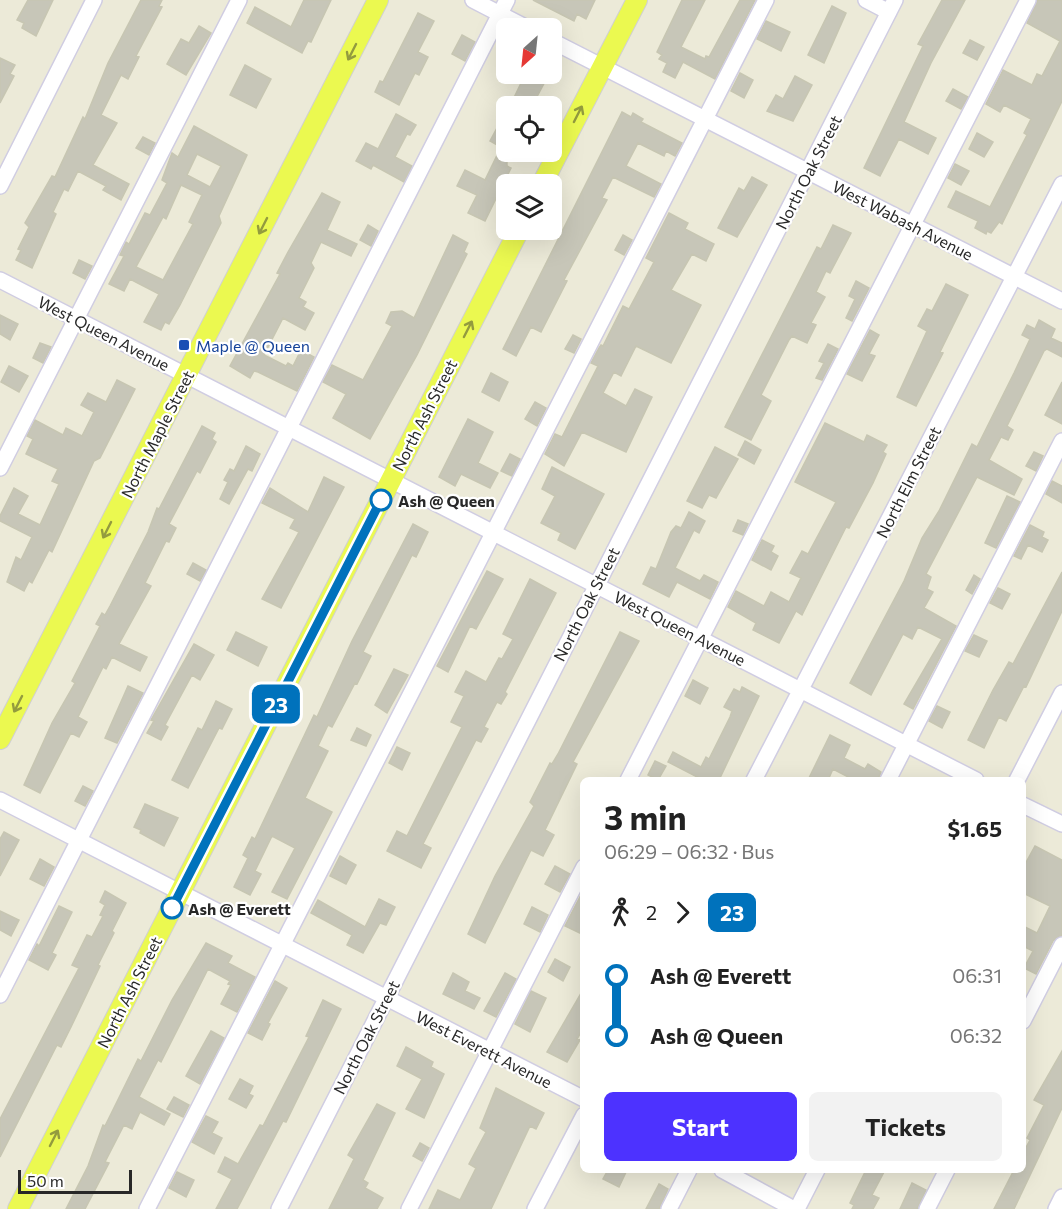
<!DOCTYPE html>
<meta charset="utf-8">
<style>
body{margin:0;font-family:Commissioner,sans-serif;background:#f2f2f2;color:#222;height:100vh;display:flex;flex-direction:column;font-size:22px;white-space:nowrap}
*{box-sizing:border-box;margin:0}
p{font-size:20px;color:#767676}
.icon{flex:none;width:33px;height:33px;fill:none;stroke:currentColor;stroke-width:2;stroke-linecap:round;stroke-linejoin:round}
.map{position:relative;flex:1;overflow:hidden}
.side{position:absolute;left:580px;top:777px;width:446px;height:396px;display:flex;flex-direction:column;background:#fff;border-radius:9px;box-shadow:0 6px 24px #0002}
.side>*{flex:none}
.badge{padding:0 12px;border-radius:9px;font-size:21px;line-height:39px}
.needle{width:39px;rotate:207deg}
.tools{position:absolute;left:496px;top:18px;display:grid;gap:12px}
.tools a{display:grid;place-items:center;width:66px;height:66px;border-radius:9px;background:#fff;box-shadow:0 6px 24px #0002;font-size:30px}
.scale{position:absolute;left:18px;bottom:15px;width:114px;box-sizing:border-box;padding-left:6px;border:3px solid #282828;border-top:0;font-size:16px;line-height:21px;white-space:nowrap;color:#282828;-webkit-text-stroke:4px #fff;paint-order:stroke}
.map>.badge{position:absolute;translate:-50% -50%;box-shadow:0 0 0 3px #fff}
.legs{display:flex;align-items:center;gap:9px;height:66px;padding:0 24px;font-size:20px}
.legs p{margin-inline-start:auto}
.head{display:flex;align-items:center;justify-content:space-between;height:102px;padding:0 24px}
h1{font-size:33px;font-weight:700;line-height:45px}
.button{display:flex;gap:12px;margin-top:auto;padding:12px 24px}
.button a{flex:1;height:69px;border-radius:9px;background:#4d32ff;color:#fff;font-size:24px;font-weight:700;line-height:69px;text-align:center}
.button a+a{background:#f2f2f2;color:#222}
ul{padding:0 24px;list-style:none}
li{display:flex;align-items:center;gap:21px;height:60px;font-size:22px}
li i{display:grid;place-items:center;width:9px;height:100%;margin:0 8px;background:currentColor}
li i::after{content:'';width:15px;height:15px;margin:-8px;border:4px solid;border-radius:50%;background:#fff}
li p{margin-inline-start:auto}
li:first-child i{background:linear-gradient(#0000 50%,currentColor 0)}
li:last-child i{background:linear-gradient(currentColor 50%,#0000 0)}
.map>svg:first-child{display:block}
</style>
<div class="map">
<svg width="1062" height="1209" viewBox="0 0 1062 1209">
<rect width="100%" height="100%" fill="#ecead8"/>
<path fill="#c7c6b8" stroke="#c7c6b2" stroke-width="1.5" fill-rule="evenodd" d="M28,0H53L36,36L22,28L24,23L17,20Z
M141,0H162L159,6L162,7L136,56L139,57L128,79L121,75L101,115L117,123L93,165L129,184L121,200L103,190L106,186L78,171L68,191L64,189L53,212L56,214L32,268L16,260L21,250L18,249L29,227L25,223L52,176L55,177L83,117L85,119L108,63Z
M304,0H331L311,42L308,41L302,53L247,23L255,7L291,27Z
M533,0H595L586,19L577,14L574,21Z
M682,0H705L681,47L705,59L706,56L709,57L740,0H755L715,79L683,62L675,78L663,72L667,63L659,59L662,55L657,52Z
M942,0H965L931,63L904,122L936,138L928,154L899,139L880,176L864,168L923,46L918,44Z
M1038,0H1062V101L1002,224L999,222L991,233L987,231L986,234L975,228L978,221L948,207L956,191L990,207L1027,135L1024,133L1031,119L1004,105L1000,112L986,104L1003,70L1032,85L1037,74L1042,76L1060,41L1027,23Z
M832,6L846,13L824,63L808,55Z
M418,13L434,21L418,52L428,57L419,75L415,73L399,105L375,92L380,81L383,82Z
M766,21L790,32L781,51L757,39Z
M199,26L211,33L186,75L167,64L181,39L189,43Z
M462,35L475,42L465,61L452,54Z
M970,40L984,47L977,60L963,53Z
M0,58L15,65L10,74L14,76L0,103Z
M245,65L271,79L256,108L230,95Z
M740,73L753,80L744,98L731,91Z
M502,74H549L532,106H510L521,83Z
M795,76L812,85L793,121L767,111L776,95L783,99Z
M953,89L968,97L961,109L946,101Z
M622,112L631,117L633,113L643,119L641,122L682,143L675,156L666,151L664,156L638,143L626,166L661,184L654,197L613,177L602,198L607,200L564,280L567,281L541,332L531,327L516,356L503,349Z
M396,114L416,125L410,135L407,134L395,157L412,166L404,182L373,165L371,169L356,161L366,143L378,149Z
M194,126L247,155L219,216L221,223L180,305L169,324L165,322L161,330L144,322L159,294L130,279L124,291L109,284L124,256L120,255L126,242L129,244L145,213L150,215L167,183L162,180L172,153L178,157ZM197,154L221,166L210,187L187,175ZM181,185L202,195L189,222L193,224L163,280L136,267L163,217L166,219Z
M497,128L507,133V166L511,168L485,221L468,213L477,195L457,186L465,170L485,180L501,147L490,141Z
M977,133L993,142L984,157L969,149Z
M143,137L155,143L149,155L136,148Z
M955,164L969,171L961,185L948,178Z
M752,177L767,185L737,237L718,228L739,188L744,191Z
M322,193L340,202L327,230L357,244L351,256L321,242L311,263L314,268L299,298L306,302L303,307L314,313L305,330L283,318L264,355L286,366L288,363L293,366L301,350L314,357L297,391L258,372L254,371L250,378L230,366L280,274L277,273L288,252Z
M669,213L688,223L685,229L714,244L706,261L692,254L671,290L701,305L671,363L636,346L621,376L614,372L603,393L626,406L635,389L652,397L626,452L582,432L564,466L545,454L555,434L562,437L598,366L591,363L599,348L601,345L603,346L623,306L629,309L654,262L646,258Z
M368,225L378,231L371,246L360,240Z
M833,225L851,233L830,273L826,271L816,292L825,297L811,323L816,325L807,343L792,336L789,340L761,395L771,401L751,440L725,427L817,247L821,249Z
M453,235L468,243L464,252L467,254L417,355L370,439L333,418L346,394L323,382L332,365L363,380L392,326L386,323L391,312L402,311L414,318Z
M623,235L632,240L624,255L615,250Z
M79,260L92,266L85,279L73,273Z
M856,281L869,288L852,321L846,318L855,299L849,296Z
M946,284L968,295L940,352L943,353L916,406L897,397L927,331L918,326L927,309L932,311Z
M0,315L18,324L10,340L0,334Z
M1039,320L1055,329L1051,338L1062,343V357L1047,349L1044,351L1007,426L1013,430L1008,440L1001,437L989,460L1022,479L1014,495L977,477L926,574L931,577L927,589L933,592L924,608L956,626L913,709L904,704L942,639L918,627L912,639L903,634L871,695L850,683L904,581L922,538L939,511L972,444L977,447L1014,373L1030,339L1022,335L1027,325L1035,329Z
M870,330L879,335L869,354L875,356L862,381L847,374Z
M573,335L581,339L574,353L565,349Z
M40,343L51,347L43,363L33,358Z
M828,344L838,349L822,380L816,378L824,363L819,361Z
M9,366L28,376L19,392L1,382Z
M491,373L508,382L499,401L482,392Z
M117,380L135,389L100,458L94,461L52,552L49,550L32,583L29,581L24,591L7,582L16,557L21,560L32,537L0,521V516L14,488L28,496L18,514L40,525L59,484L52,481L58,469L26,454L33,439L27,436L35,420L63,435L66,428L82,436L94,412L81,405L88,393L106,402Z
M1062,382V424L1045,415Z
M535,402L546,408L537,426L525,419Z
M468,419L493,432L478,463L498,473L490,488L461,474L455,486L439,477Z
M825,423L864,442L867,435L887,445L883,452L886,454L873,483L849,528L846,527L802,615L796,611L779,643L753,630L756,623L728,607L736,591L764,606L771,592L789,602L801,578L790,573L802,551L808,554L836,502L795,482Z
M202,426L215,433L212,439L216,442L200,473L197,471L169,524L176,528L169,542L166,541L145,583L151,586L119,644L147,657L140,671L112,657L106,669L103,667L78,717L87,722L79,737L71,733L40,793L24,785L52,723L75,683L72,681L100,626L96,624L102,613L105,615L110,606L148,532L157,508L159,509Z
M745,441L761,450L754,464L738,455Z
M246,446L260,454L252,471L248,469L229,504L220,499L228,482L224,480L230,469L234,471Z
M715,447L738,459L716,498L709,495L702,508L687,501Z
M1034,452L1043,456L1036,471L1026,466Z
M510,454L520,459L512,476L501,471Z
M552,467L604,494L575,549L558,540L561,533L541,523L555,496L542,489Z
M324,477L344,487L281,608L262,599L299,532L290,528L295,519L262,503L270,488L308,512Z
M1052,481L1062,486V503L1046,494Z
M1007,496L1020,502L996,548L985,543Z
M689,512L705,521L699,533L694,530L675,568L700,581L704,575L718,582L710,599L677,582L669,597L643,584L651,567L656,569L671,532L676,526L681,528Z
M738,520L748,524L743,535L733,531Z
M413,524L428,532L416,557L412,555L363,652L371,656L357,684L355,683L332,727L328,725L318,746L328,751L305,798L332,812L287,899L272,892L295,848L272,836L255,871L261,874L250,895L234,887L248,858L243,855L252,837L255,839L314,715L317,717L352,641Z
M1030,525L1044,532L1042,537L1048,540L1042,552L1028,545L1021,559L1014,556Z
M762,540L774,546L771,552L778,556L771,570L752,560Z
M193,563L206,570L200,581L187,574Z
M487,571L503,579L476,629L470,626L448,672L437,666Z
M1062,572V611L1026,687L1024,686L1006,721L999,717L984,748L968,740L993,690L1009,662L1013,664Z
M974,575L980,579L972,594L966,590Z
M530,579L556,593L505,692L507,694L501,704L497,702L484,727L488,729L481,742L476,740L423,844L431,848L421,868L387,851L397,831L407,836L462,727L451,722L464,696L455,692L466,671L486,682L499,658L502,659L513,639L503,634Z
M998,588L1010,594L1002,609L990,603Z
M236,632L267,647L258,666L227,650Z
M620,632L639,641L573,762L577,764L545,830L554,835L543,856L531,850L485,943L468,934L495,876L534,806L530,802L550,763L552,764L558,754Z
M974,635L987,641L979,657L965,651Z
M194,644L214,655L200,680L192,675L165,725L168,727L161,740L147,733L154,721L151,720Z
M394,669L408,675L387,713L375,705Z
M693,680L708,688L700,704L685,696Z
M128,686L143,693L117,743L105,738Z
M742,687L759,696L719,780H703L668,762L673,752L701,767L706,757L709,759L730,717L732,711L724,707L734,689L740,692Z
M216,701L232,709L222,729L219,728L188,788L172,780L198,728L202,730Z
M937,706L950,712L942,728L929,721Z
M357,728L371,735L366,746L351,740Z
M830,735L850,745L844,758L865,769L868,764L881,772L878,780H854L833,769L828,780H808Z
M397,747L410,753L402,770L389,763Z
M655,761L666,766L658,780L648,775Z
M83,786L93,791L85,806L75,801Z
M145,804L178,818L164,846L140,833L141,830L134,827Z
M4,832L19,840L0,876V839Z
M1035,846L1062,860V935L1053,941L1036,974L1024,968L1033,951L1023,946V926L1037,933L1050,906L1023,893V868Z
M340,856L356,865L346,884L330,876Z
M40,859L54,867L44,886L30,879Z
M555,866L570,874L560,892L545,884Z
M584,889V935L565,926Z
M105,891L126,903L112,931L114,933L98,965L100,966L71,1027L61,1047L57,1045L0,1157V1119L79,968L72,965L87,935L92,937L103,916L100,915L105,905L100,902Z
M379,899L395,907L386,925L380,923L363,953L347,945L352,935L311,913L318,900L365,927Z
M59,906L72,912L52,953L56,955L48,970L29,960L37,944L39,946Z
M532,907L548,915L540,932L524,924Z
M0,911L19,920L11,936L0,930Z
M206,943L232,956L228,963L255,977L237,1012L221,1004L231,985L228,984L230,981L208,969L161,1062L158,1060L139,1097L170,1114L164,1125L140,1112L132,1129L124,1125L105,1162L109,1163L85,1209H66L88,1166L103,1125L105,1126L138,1059L141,1061L172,1000Z
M555,959L570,967L563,981L548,972Z
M453,973L469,982L465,991L480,998L474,1009L443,994Z
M505,973L516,979L496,1017L484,1011Z
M275,981L287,988L268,1023L270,1024L262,1040L248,1033Z
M584,988V1027L577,1039L580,1040L567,1062L547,1052Z
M531,991L546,998L530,1032L515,1024Z
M323,1000L341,1009L286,1122L283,1121L237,1209H216L232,1179L218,1172L225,1157L238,1164L260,1125L263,1126L309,1037L306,1036Z
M211,1031L224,1038L200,1084L186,1076Z
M406,1047L433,1062L431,1067L444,1074L424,1118L406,1109L422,1079L397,1066Z
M1062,1051V1108L1014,1209H994L1014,1170H1023V1153L1030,1140L1027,1138L1044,1105L1034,1100Z
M240,1079L253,1086L249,1094L253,1096L246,1108L229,1099Z
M496,1088L544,1113L536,1129L530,1126L491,1209H429L438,1190L460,1200L476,1168L469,1164L486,1132L480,1128Z
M174,1097L189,1105L183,1117L167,1109Z
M377,1104L395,1113L363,1180L368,1183L365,1188L383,1198L377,1209H329L354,1159L348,1155Z
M206,1116L218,1122L212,1133L222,1138L214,1154L192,1142Z
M420,1143L429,1148L422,1161L413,1156Z
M608,1170H627L619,1187L603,1179Z
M866,1170H885L872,1195L879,1198L873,1209H852L854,1205L850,1203Z
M177,1172L194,1180L186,1197L169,1188Z
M912,1183L926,1190L917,1209H900Z
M659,1184L668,1189L659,1209H646Z"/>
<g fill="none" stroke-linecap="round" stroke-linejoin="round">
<defs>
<path id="minor" d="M473,0L527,28
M866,0L889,12
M552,41L1062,301
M0,186L94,0
M0,280L976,780
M0,468L239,0
M628,780L1028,0
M754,780L1062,184
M888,780L1062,441
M1017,780L1062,693
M0,800L584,1099
M1023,805L1062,824
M0,995L507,0
M1023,1021L1062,945
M722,1170L794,1209
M147,1209L766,0
M279,1209L895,0
M409,1209L584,867
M535,1209L584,1115
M669,1209L689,1170
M797,1209L817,1170
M927,1209L947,1170
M1056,1209L1062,1197"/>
<path id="major" d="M542,184L637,0
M0,739L378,0
M18,1209L519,230"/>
</defs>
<use href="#minor" stroke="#d0cde2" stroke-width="18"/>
<use href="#major" stroke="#d0d0d0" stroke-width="22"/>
<use href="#minor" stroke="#fff" stroke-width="15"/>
<use href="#major" stroke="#ebf950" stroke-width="20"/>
</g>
<defs><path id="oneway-shaft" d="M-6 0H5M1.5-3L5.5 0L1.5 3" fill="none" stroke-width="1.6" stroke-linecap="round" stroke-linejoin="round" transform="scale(1.5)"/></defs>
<g stroke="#939b3e">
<use href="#oneway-shaft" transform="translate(352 52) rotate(117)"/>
<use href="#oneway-shaft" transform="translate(578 114) rotate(-63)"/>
<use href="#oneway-shaft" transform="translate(263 226) rotate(117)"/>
<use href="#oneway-shaft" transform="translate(468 329) rotate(-63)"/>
<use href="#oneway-shaft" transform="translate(107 530) rotate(117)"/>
<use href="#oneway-shaft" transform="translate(18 704) rotate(117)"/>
<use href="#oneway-shaft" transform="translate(54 1138) rotate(-63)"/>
</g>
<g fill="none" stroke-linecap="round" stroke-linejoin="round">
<defs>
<path id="line-1" d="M172,908L381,500"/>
</defs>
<use href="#line-1" stroke="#fff" stroke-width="14"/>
<use href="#line-1" stroke="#0072bc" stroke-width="9"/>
</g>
<rect fill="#1a4fb4" stroke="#fff" stroke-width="2" x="178" y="339" width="12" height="12" rx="3"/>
<g fill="#fff" stroke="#0072bc" stroke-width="3">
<circle cx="381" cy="500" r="10"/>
<circle cx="172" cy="908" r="10"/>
</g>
<g text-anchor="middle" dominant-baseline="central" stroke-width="4.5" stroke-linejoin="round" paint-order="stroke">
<g font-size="16" fill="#282828" stroke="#fff">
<text transform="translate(808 172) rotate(-63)">North Oak Street</text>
<text transform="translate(903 220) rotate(27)">West Wabash Avenue</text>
<text transform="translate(104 333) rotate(27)">West Queen Avenue</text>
<text transform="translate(424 415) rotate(-63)">North Ash Street</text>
<text transform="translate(157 434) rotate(-63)">North Maple Street</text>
<text transform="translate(908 482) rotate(-63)">North Elm Street</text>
<text transform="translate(586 604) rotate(-63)">North Oak Street</text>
<text transform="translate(680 628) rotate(27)">West Queen Avenue</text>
<text transform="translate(129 992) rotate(-63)">North Ash Street</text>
<text transform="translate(366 1037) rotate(-63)">North Oak Street</text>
<text transform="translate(484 1049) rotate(27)">West Everett Avenue</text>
</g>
<g font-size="16" fill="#164399" stroke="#fff" text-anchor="start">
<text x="196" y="345">Maple @ Queen</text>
</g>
<g font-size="16" font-weight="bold" fill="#282828" stroke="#fff" text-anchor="start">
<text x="398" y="500">Ash @ Queen</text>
<text x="188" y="908">Ash @ Everett</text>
</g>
</g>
</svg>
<div class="tools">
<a><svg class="needle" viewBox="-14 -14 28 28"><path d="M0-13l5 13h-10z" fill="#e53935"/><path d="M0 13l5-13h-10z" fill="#767676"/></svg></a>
<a><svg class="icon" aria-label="locate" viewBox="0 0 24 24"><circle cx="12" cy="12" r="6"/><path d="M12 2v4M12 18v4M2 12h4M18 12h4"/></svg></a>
<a><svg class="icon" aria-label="layers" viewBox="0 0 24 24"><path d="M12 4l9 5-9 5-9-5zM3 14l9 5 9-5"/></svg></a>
</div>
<div class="scale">50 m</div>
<b class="badge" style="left:276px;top:704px;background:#0072bc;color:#fff">23</b>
<section class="side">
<div class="head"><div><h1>3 min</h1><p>06:29 – 06:32 · Bus</p></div><b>$1.65</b></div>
<div class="legs"><svg class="icon" aria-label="walk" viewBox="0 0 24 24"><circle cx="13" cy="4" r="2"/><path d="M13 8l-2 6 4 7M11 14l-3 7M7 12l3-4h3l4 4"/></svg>2<svg class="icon" aria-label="forward" viewBox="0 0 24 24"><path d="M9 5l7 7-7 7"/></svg><b class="badge" style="background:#0072bc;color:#fff">23</b></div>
<ul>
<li><i style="color:#0072bc"></i><b>Ash @ Everett</b><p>06:31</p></li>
<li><i style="color:#0072bc"></i><b>Ash @ Queen</b><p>06:32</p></li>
</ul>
<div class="button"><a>Start</a><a>Tickets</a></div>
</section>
</div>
